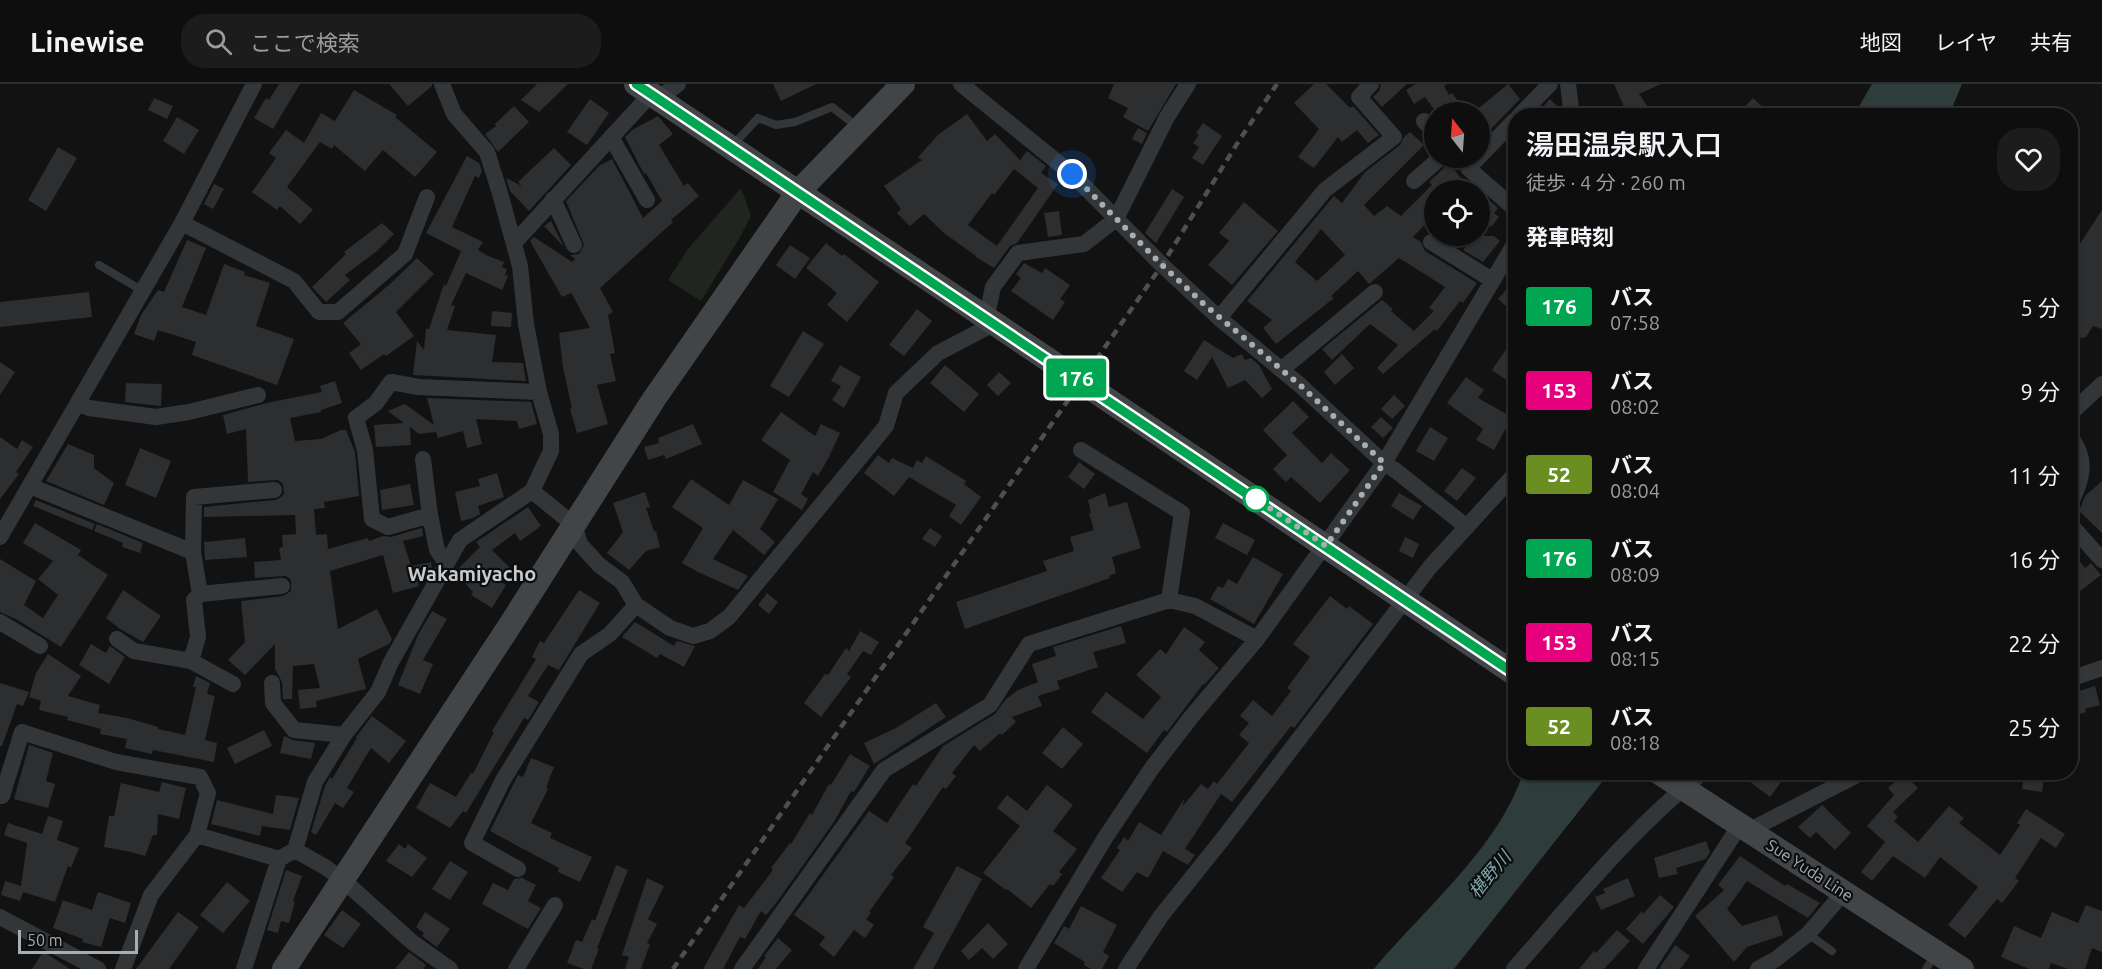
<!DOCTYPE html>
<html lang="ja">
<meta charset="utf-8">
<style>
body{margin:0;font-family:Ubuntu,"Noto Sans JP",sans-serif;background:#1c1c1c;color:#f1f3f6;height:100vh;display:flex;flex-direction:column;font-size:22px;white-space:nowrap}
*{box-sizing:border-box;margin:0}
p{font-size:20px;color:#9b9c9e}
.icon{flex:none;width:33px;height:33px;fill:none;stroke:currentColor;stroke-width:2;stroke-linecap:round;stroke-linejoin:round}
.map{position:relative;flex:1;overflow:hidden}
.drawer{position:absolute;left:1508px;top:24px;width:570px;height:672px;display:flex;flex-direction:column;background:#0e0e0e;border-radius:24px;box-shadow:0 2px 4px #0004,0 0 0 2px #2e2e2e}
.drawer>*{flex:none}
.badge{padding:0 12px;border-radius:4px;font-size:21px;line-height:39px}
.needle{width:39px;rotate:343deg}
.controls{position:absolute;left:1424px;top:18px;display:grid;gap:12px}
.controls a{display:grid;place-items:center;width:66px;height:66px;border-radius:50%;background:#0e0e0e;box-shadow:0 2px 4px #0004,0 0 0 2px #2e2e2e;font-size:30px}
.scale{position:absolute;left:18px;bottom:15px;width:120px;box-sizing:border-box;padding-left:6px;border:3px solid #a5aeb2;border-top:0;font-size:16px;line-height:21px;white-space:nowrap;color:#a5aeb2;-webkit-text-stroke:4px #0d0d0e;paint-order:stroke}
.you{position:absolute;width:30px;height:30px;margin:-15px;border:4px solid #fff;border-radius:50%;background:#1a73e8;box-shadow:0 0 0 9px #1a73e833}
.map>.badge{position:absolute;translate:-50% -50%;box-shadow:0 0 0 3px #fff}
h2{padding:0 18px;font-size:22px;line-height:54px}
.round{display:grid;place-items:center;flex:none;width:63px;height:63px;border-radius:24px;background:#1c1c1c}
.summary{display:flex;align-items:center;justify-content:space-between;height:102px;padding:0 18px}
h1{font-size:28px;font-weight:600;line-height:45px}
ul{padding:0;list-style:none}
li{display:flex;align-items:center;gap:18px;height:84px;padding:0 18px}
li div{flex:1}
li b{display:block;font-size:22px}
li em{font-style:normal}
li .badge{min-width:66px;font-weight:700;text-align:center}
header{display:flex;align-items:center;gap:36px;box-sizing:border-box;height:84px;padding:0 30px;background:#0e0e0e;border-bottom:2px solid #2e2e2e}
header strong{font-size:28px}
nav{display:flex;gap:33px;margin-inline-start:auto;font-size:21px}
.search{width:420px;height:54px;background:#1c1c1c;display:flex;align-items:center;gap:15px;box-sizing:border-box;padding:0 21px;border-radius:24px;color:#9b9c9e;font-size:22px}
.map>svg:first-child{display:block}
</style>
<header>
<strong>Linewise</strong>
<div class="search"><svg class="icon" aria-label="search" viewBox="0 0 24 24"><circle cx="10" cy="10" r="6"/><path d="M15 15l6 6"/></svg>ここで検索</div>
<nav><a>地図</a><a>レイヤ</a><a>共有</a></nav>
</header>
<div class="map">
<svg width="2102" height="885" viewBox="0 0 2102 885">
<rect width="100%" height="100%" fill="#121213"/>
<path fill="#21251f" d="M741,104L751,132L739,155L701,217L668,196L688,165Z"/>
<path fill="#2f3c3c" d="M1872,0H1962L1949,31H1854Z
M1523,689H1606V693L1454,885H1374C1424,825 1499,763 1523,689Z"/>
<path fill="#2d2e2f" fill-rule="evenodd" d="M279,0H300L273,45L254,34L266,14L269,16Z
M389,0H432V2L408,22Z
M537,0H568L539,28L521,16Z
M773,0H816L781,17Z
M1114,0H1176L1148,47L1123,33L1128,24L1108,14Z
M1314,0H1326L1350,24L1353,22L1379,51L1368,59L1357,46L1342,58L1338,53L1314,84L1298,73L1319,45L1294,19Z
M1381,0H1407L1382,23L1373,13L1379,7Z
M1416,0H1447L1444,2L1449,11L1452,9L1466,28H1436L1425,13L1414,20L1406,6Z
M1508,0L1520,15L1490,46L1479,55V24Z
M1614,0H1661L1639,10L1654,32H1628Z
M354,6L397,31L395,33L437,68L415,93L383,66L365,87L334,61L332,65L320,58L287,103L313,126L300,140L280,122L277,126L252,108L276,74L269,69L286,46L304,59L321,29L335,37Z
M154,14L173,22L167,35L148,26Z
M1753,14L1772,32H1736Z
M590,15L609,29L587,61L567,48Z
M1550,15L1561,26V32H1534Z
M514,22L529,38L498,68L485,50L496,42L495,40Z
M967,30L987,57L995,50L1020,76L1015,83L1027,67L1046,82L1041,89L1058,100L1017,159L1010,162L994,184L976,173V172L944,149L924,130L910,142L897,129L901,125L884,102L922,76L918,73L939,50ZM1014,85L1038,104L997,162L968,141L992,109L994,111Z
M658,32L673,50L659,61L684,102L688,99L699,112L671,136L673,138L600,204L613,228L608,231L615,269L610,270L616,297L597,301L608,340L577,349L570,325L572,324L563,284L559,249L590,244L572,210L571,209L562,213L530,157L534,153L572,178L575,175L570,171L579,170L584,161L566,117L599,82L612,75L643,134L662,117L646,89L644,90L625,53L632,46Z
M177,33L199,46L184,70L163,57Z
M1203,39L1222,52L1203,81L1192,74L1199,63L1193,59L1199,51L1196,49Z
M1138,44L1147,49L1142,60L1132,55Z
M1410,48L1424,61L1364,121L1374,132L1387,122L1401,132L1432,101L1429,98L1449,79L1460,93L1477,106H1437L1434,103V131L1413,153L1421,158L1425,167L1477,199L1463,219L1460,217L1437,247L1435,245L1383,290L1377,284L1398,261L1370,240L1332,276L1322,265L1382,216L1393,225L1391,227L1414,247L1434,227L1429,224L1445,203L1399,174L1369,200L1358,187L1331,212L1334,214L1276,260L1263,244L1272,236L1247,217L1332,114L1334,112L1342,119L1365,88L1400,61L1404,53ZM1321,145L1345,171L1317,197L1295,178Z
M58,63L77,74L46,127L28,116Z
M554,64L571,81L529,127L510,107L506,94L522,102L518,98Z
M467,72L479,79L482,87L479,94L475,92L452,143L483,158L478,166L488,172L504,178L502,183L507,185L505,191L508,192L502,206L466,189L451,221L455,222L447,246L496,251L492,278L523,279L526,297L413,291L417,257L424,266L426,245H429L444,200L446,202L461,167L426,149Z
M214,100L224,105L213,125L204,120Z
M1172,105L1184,113L1156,159L1145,149Z
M1479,108L1498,124L1494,129L1499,133L1491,143L1479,133Z
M1244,118L1278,147L1232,201L1208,181L1229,157L1219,149Z
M2102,126V245L2093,242L2086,253L2070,256V181L2075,178L2074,169Z
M1059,127L1062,151L1048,153L1044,129Z
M551,137L564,163L544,142Z
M382,139L394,150L377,167L345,191L350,196L326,218L312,203L346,170L344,168Z
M1458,152H1494L1500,157L1483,178L1463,166L1468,160Z
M187,156L206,164L182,223L206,231L224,180L245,188L244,191L270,199L256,242L294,255L277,301L192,271L196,258L158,246L154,257L134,250L141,231L158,206L164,208Z
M826,159L842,172L844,170L879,198L847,238L827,221L837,209L806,184Z
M790,161L810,174L795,195L776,181Z
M417,174L434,190L396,228L414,252L386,272L384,270L361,286L349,269L361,260L343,239L389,201Z
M1024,179L1042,189L1045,184L1070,201L1060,215L1065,218L1053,236L1011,207L1021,194L1016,190Z
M1515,196V230L1498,215Z
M89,208L92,233L0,243V218Z
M917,225L932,237L904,272L889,261Z
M492,227L512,229L511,243L491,242Z
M803,247L824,260L789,313L770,302Z
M1515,252V302L1492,286Z
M1204,256L1233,274L1242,270L1245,276L1251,274L1259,281L1272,305L1262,314L1245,296L1228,304L1212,273L1197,296L1184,287Z
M1342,270L1354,284L1335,301L1324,288Z
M0,278L15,288L0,311Z
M840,281L861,293L844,324L832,316L841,302L831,297Z
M945,281L979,310L964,328L930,299Z
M999,288L1011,299L998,312L987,301Z
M1466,293L1484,306L1478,314L1512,333L1494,366L1476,356L1483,345L1447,319Z
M335,297L342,319L321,326V328L290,334L295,357L321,355L341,346H346L355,368L359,412L324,418L325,424L314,425L316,451L327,450L328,465L368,454L369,457L383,452L391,453L422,444L423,452L403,457L411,482L431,478L432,483L428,492L417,494L419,502L393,509L383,471L330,487L338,545L377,525L392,555L389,560L358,575L366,605L316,617L317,623L300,625L298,606L320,604L314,580L293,582L292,615H283L282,598L275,585V560L245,591L228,576L245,558L241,517L283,512L291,507V496L286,492L255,494L254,478L281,476L279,464L283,463L282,451L296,450L295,431L204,433V423L275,416L280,414L284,410L283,400L278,396L248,398L246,345L227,350L223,331L271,318L322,308L320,302Z
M126,299L162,300L161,322L125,318Z
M1394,311L1405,322L1392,335L1381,325Z
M427,314L531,318L537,340L519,345L517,337L476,335L482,360L467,364L463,347L438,354L436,348L419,350L410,343L411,361L376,363L374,341L404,339L388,327L405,320L434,341Z
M1293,317L1309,333L1292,349L1322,379L1331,369L1350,386L1320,419L1291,393L1286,398L1273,385L1287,371L1263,346Z
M781,328L815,352L821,340L840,349L828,375L818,392L813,388L801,410L808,415L802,426L773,408L790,376L761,356Z
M1381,333L1393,344L1383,354L1371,343Z
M693,340L702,360L666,375L664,371L648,376L644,363L659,359L658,354Z
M1430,343L1448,354L1434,377L1416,367Z
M0,353L17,365L22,356L33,363L16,388L19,390L0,415Z
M68,360L94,371V384L114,399L104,421L46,397Z
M140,364L171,377L156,414L125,401Z
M878,371L889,379L892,374L913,384L917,376L922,379L926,372L966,397L964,400L981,413L961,441L949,432L956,421L909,393L894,412L864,389Z
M1079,378L1095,390L1084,405L1068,393Z
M1462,384L1476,394L1457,417L1444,407Z
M497,389L504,413L478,422L480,430L473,434L461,437L455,408L480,402L478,395Z
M691,395L729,421L743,396L778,415L760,445L775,458L764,471L733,446L713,475L748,492L738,506L698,488L682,479L703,444L672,423Z
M2102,397V449L2079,427L2085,412Z
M410,400L414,421L382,426L380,406Z
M645,408L650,423L646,424L654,447H656L660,463L646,467L629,486L607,469L623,448L613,419Z
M1105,409L1109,423L1127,418L1141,464L1112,473L1116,489L1109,492L1110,494L965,545L956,518L1047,487L1043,477L1074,467L1070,453L1094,446L1089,429H1091L1088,416Z
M1399,409L1422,422L1413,436L1391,422Z
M36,416L95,440L92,446L33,422Z
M528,423L541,442L520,457L515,449L492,466L512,486L501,498L506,501L492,524L471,511L473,508L455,488L480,463L476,458Z
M35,439L81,466L78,471L108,491L61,563L16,535L0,528V475L36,497L24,521L43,534L58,511L38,495L53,477L23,459Z
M1223,439L1255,456L1247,471L1215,454Z
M97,440L143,459L140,469L122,463L123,459L94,447Z
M930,444L942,452L935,463L922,455Z
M1405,453L1419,460L1413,474L1399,467Z
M245,454L247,473L205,476L204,458Z
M2070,464L2085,484L2091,479L2101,491L2070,515Z
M1253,473L1283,490L1254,540L1210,515L1218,502L1223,504L1228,495L1237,500Z
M123,506L161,532L143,558L120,545L106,534Z
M579,506L600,519L559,586L548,581L528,612L539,618L528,636L524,634L466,729L463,727L450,744L416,724L430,699L456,713L471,689L473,690L494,648L492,647L536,575L532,573L540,557L544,559Z
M767,509L778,518L769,530L758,521Z
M1330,512L1347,525L1349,522L1373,540L1294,644L1291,642L1232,718L1221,710L1185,765L1195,771L1188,781L1163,767L1148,794L1137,788L1122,808L1101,794L1120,766L1117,764L1124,753L1128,757L1139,738L1161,751L1184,715L1183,722L1201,700L1208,705L1214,697L1217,700L1249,659L1239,651L1249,639L1240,632L1253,616L1272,632L1291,607L1287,604L1310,573L1293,560Z
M432,527L447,535L423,576L433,580L420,610L398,601L418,551Z
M635,538L674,562L677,557L695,562L684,583L660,570L657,574L622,553Z
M1121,542L1126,559L1093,568L1098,583L1057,597L1060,605L1038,612L1042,622L1012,633L1016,638L1002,651L1000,649L980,667L974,661L952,689L956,692L946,705L943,703L905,759L912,764L891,791L894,793L869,828L871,829L866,835L874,841L865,854L854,846L834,873L819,861L825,853L794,831L869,727L887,739L913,700L916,702L943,662L995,630L1005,616L1018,606L1038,598L1032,580L1056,572L1053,563Z
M1184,543L1205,558L1199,566L1219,584L1204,601L1203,600L1167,648L1164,646L1147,669L1091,628L1106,608L1143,635L1161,613L1136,591L1160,565L1166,570Z
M860,547L879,558L871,571L863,567L847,590L851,593L821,633L804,619L825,590L828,591L846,564L849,567Z
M91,560L106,569L110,562L125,573L109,600L79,581Z
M48,570L81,592L68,612L100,621L98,629L127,634L158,643V645L185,651L196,603H193L196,592L210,599L207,610L215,612L205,656L217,659L214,678L153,666L152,670L125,664L127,655L100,650L101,645L67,636L68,633L39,626L41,617L29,613L36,589Z
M0,599L29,608L23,622L17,620L2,662H0Z
M2095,602L2100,621L2085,625L2086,628L2070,633V610Z
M936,619L946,633L874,680L864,659L896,644Z
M372,632L406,657L389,679L371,664L347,704L354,708L343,724L335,719L316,751L311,748L325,702L330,693L332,695L357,654L356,653Z
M1063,643L1083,660L1062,685L1042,669Z
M264,646L272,662L235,680L227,664Z
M284,652L293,656L315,659L311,675L280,669Z
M29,661L53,669L46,697L55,700L48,724L14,715Z
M850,670L870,682L854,708L851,707L834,738L776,819L766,831L761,827L745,855L740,853L723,885H703L739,821L744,824L773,786L771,784L790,759L791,760L810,729L812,731L829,700L831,701Z
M531,674L554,683L546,704L548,705L531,739L552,749L550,754L592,773L580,798L558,788L559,784L490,747L518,691L523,693Z
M1737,688H1777L1784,694L1770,713Z
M2024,688H2045L2042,708L2022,705Z
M1904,690L1918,704L1893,728L1898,733L1894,737L1918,758L1949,722L1964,734L1959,739L2000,771L2020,741L2017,739L2026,725L2065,750L2056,764L2041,754L2015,794L2019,797L2002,819L1997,815L1965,854L1948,841L1978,803L1940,773L1925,794L1893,772L1872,797L1861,788L1885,758L1867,742L1894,711L1888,704Z
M162,698L186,704L179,735L158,730L157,751H153L145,772L131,768L104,763L109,732H114L121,699L159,708Z
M1047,701L1073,721L1053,747L1077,765L1059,788L1062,790L1053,802L1050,800L1031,824L1007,805L1006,806L983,789L1020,742L997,724L1007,711L1027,727Z
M276,711L299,714L290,746L262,742L260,752L211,740L217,716L273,730Z
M1822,721L1851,749L1835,766L1816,748L1810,754L1798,743Z
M48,732L63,737L57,756L79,764L71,784L68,782L55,818L23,808L20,817L1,811L5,797L21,802L27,759L4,751L8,739L42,750Z
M1706,757L1710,768L1706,775L1676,784L1678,790L1659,794L1654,774Z
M399,760L405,765L408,760L427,774L412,793L386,777Z
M1740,772L1785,802L1787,800L1820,819L1808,834L1747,797L1727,825L1742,842L1777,831L1783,851L1747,863L1734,878L1695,832L1724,806L1718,801Z
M450,777L468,788L450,816L432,805Z
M616,781L628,786L597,864L599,865L591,885H584L567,879L576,856L582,858L592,835L595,837Z
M957,782L982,795L933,885H913L934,849L923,843Z
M286,786L302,792L293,817L295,818L289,839L281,837L278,849L267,846Z
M522,794L536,801L528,817L541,824L528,845L482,820L493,799L508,806L514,795Z
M647,794L664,802L648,835L657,840L647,859L650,860L641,885H625L629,873L622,871Z
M1628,794L1635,812L1601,826L1595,813L1605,809L1603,805Z
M227,798L250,817L223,849L200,831Z
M98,808L131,819L125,839L110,834L101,863L82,858L83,855L53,844L63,816L92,826Z
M1660,811L1674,823L1643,860L1626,845L1642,827L1643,830Z
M2086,821L2102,827V868L2092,864L2085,885H2068L2051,879L2049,885H2029L2001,873L2014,842L2041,854L2052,828L2078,839Z
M1081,822L1117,841L1103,868L1109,872L1102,885H1091L1084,881L1085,878L1054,859L1064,842L1069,845Z
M342,826L361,840L343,864L324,851Z
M178,828L199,843L169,885H136Z
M425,828L450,845L437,863L422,852L424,849L416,843Z
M988,839L1008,860L993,875L982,864L969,876L961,867Z
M1617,846L1630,857L1604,885H1579L1594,867L1596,869Z
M778,854L792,866L776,885H758L766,873L764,872Z
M1675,861L1690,872L1680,885H1659Z
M43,868L47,870L70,885H32Z
M409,868L426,881L423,885H395Z"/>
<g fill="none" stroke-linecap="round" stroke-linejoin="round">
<path stroke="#333638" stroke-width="8" d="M733,61L758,34L776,41L795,38L832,23L859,44
M99,181L143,207
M1808,850L1832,867
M1926,885L1936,869"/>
<path stroke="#333638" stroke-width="16" d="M961,0L1072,90L1162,181L1219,234L1301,302L1384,379L1395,386L1467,443
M1568,0L1572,32
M658,15L678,0
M1519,32L1550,0
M1424,37L1434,48
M611,53L647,116
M1479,73L1515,36
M1478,74L1468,84L1515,125
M1414,97L1440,74
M553,115L574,161
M182,139L294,197L319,228H338L405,170L427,113
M1431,158L1492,196
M514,159L651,10
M1219,234L1325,106L1394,53L1359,13L1371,0
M1281,286L1375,208
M78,319L89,324L156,333L189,328L258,311
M2070,330L2102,300
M2070,352C2089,377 2082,394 2070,421
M1081,366L1182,429L1169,516
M423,375L430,431
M30,402L193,468L200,510L194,516L198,553L191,577L134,567L117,555
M532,407L574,441L580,460L599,481L622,498L636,521L670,544L693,552L710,547L729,533L886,342L896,309L938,269L984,245L993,203L1018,169L1084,160L1116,135L1167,33L1188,0
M2070,440L2102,476
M0,453L182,139L254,0
M193,468L194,413L274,406
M446,479L437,466L430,431L388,443L372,435L365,366L356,334L376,319L391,298L419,303L539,308
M200,510L282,502
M0,538L40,562
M191,577L233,600
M2070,595L2102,584
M272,599L273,619L294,646L344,651
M2,712L22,648L116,678L200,693L208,709L197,751L151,811L123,885
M1750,746L1863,688
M197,751L279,775
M295,766L325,783L343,796L412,858L450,885
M518,785L472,759L503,696L581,570L610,550L636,521
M0,833L98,885
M244,885L279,775L295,766L315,698L344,651L378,608L391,578L460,456L532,407L551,367V350L539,308L526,240L520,182L499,106L487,68L454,30L442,0
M516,885L555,821
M742,885L884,686L990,621L1029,560L1169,516L1195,522L1257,555
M1026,885L1105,754L1152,684L1192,632L1257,555L1384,379L1515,159
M1126,885L1161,832L1225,752L1430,483L1515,390
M1514,885C1574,817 1631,745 1703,688
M1646,885L1740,741
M1758,885L1776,875L1808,850L1844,808"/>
<path stroke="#424548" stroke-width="24" d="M636,0L979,229
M1178,363L1515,590
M1658,688L1962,885
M284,885L514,535L654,315L798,108L903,0"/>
<path stroke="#4c5053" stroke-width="4.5" stroke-dasharray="8 6" stroke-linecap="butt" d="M673,885L1162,181L1240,55L1277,0"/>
<path stroke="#424548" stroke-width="24" d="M979,229L1178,363"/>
</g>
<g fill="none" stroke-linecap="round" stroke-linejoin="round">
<defs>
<path id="line" d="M636,0L1515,590"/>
</defs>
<use href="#line" stroke="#fff" stroke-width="14"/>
<use href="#line" stroke="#00a651" stroke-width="9"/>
<path stroke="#a5aeb2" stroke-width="6" stroke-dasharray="0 10.8" d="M1072,90L1162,181L1205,221L1301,302L1384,379L1326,462L1252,412L1256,415"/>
</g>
<circle fill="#fff" stroke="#00a651" stroke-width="3" cx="1256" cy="415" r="12"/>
<g text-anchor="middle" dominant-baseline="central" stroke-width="4.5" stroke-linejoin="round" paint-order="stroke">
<g font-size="16" fill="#a5aeb2" stroke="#0d0d0e">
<text transform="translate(1810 786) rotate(33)">Sue Yuda Line</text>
</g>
<g font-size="18" font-style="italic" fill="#7fa7aa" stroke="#0d0d0e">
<text transform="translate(1489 790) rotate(-50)">椹野川</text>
</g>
<g font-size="20" font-weight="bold" fill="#c5cbcf" stroke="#0d0d0e">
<text x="472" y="489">Wakamiyacho</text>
</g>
</g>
</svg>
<div class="controls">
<a><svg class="needle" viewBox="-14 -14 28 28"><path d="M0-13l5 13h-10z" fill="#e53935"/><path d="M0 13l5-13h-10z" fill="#9b9c9e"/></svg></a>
<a><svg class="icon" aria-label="locate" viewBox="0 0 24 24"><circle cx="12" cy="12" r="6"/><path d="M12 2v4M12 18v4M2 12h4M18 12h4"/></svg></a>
</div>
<div class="scale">50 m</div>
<div class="you" style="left:1072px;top:90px"></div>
<b class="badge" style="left:1076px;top:294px;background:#00a651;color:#fff">176</b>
<section class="drawer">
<div class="summary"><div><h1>湯田温泉駅入口</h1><p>徒歩 · 4 分 · 260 m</p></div><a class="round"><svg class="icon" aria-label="heart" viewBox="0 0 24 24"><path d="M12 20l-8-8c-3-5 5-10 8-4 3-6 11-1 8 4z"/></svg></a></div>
<h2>発車時刻</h2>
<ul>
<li><span class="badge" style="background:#00a651;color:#fff">176</span><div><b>バス</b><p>07:58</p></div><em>5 分</em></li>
<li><span class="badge" style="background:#e6007e;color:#fff">153</span><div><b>バス</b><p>08:02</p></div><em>9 分</em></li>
<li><span class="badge" style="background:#6b8e23;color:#fff">52</span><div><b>バス</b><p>08:04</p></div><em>11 分</em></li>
<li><span class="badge" style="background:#00a651;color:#fff">176</span><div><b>バス</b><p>08:09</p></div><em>16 分</em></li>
<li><span class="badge" style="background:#e6007e;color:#fff">153</span><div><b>バス</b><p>08:15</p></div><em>22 分</em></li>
<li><span class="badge" style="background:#6b8e23;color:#fff">52</span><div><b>バス</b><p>08:18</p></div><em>25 分</em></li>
</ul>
</section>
</div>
